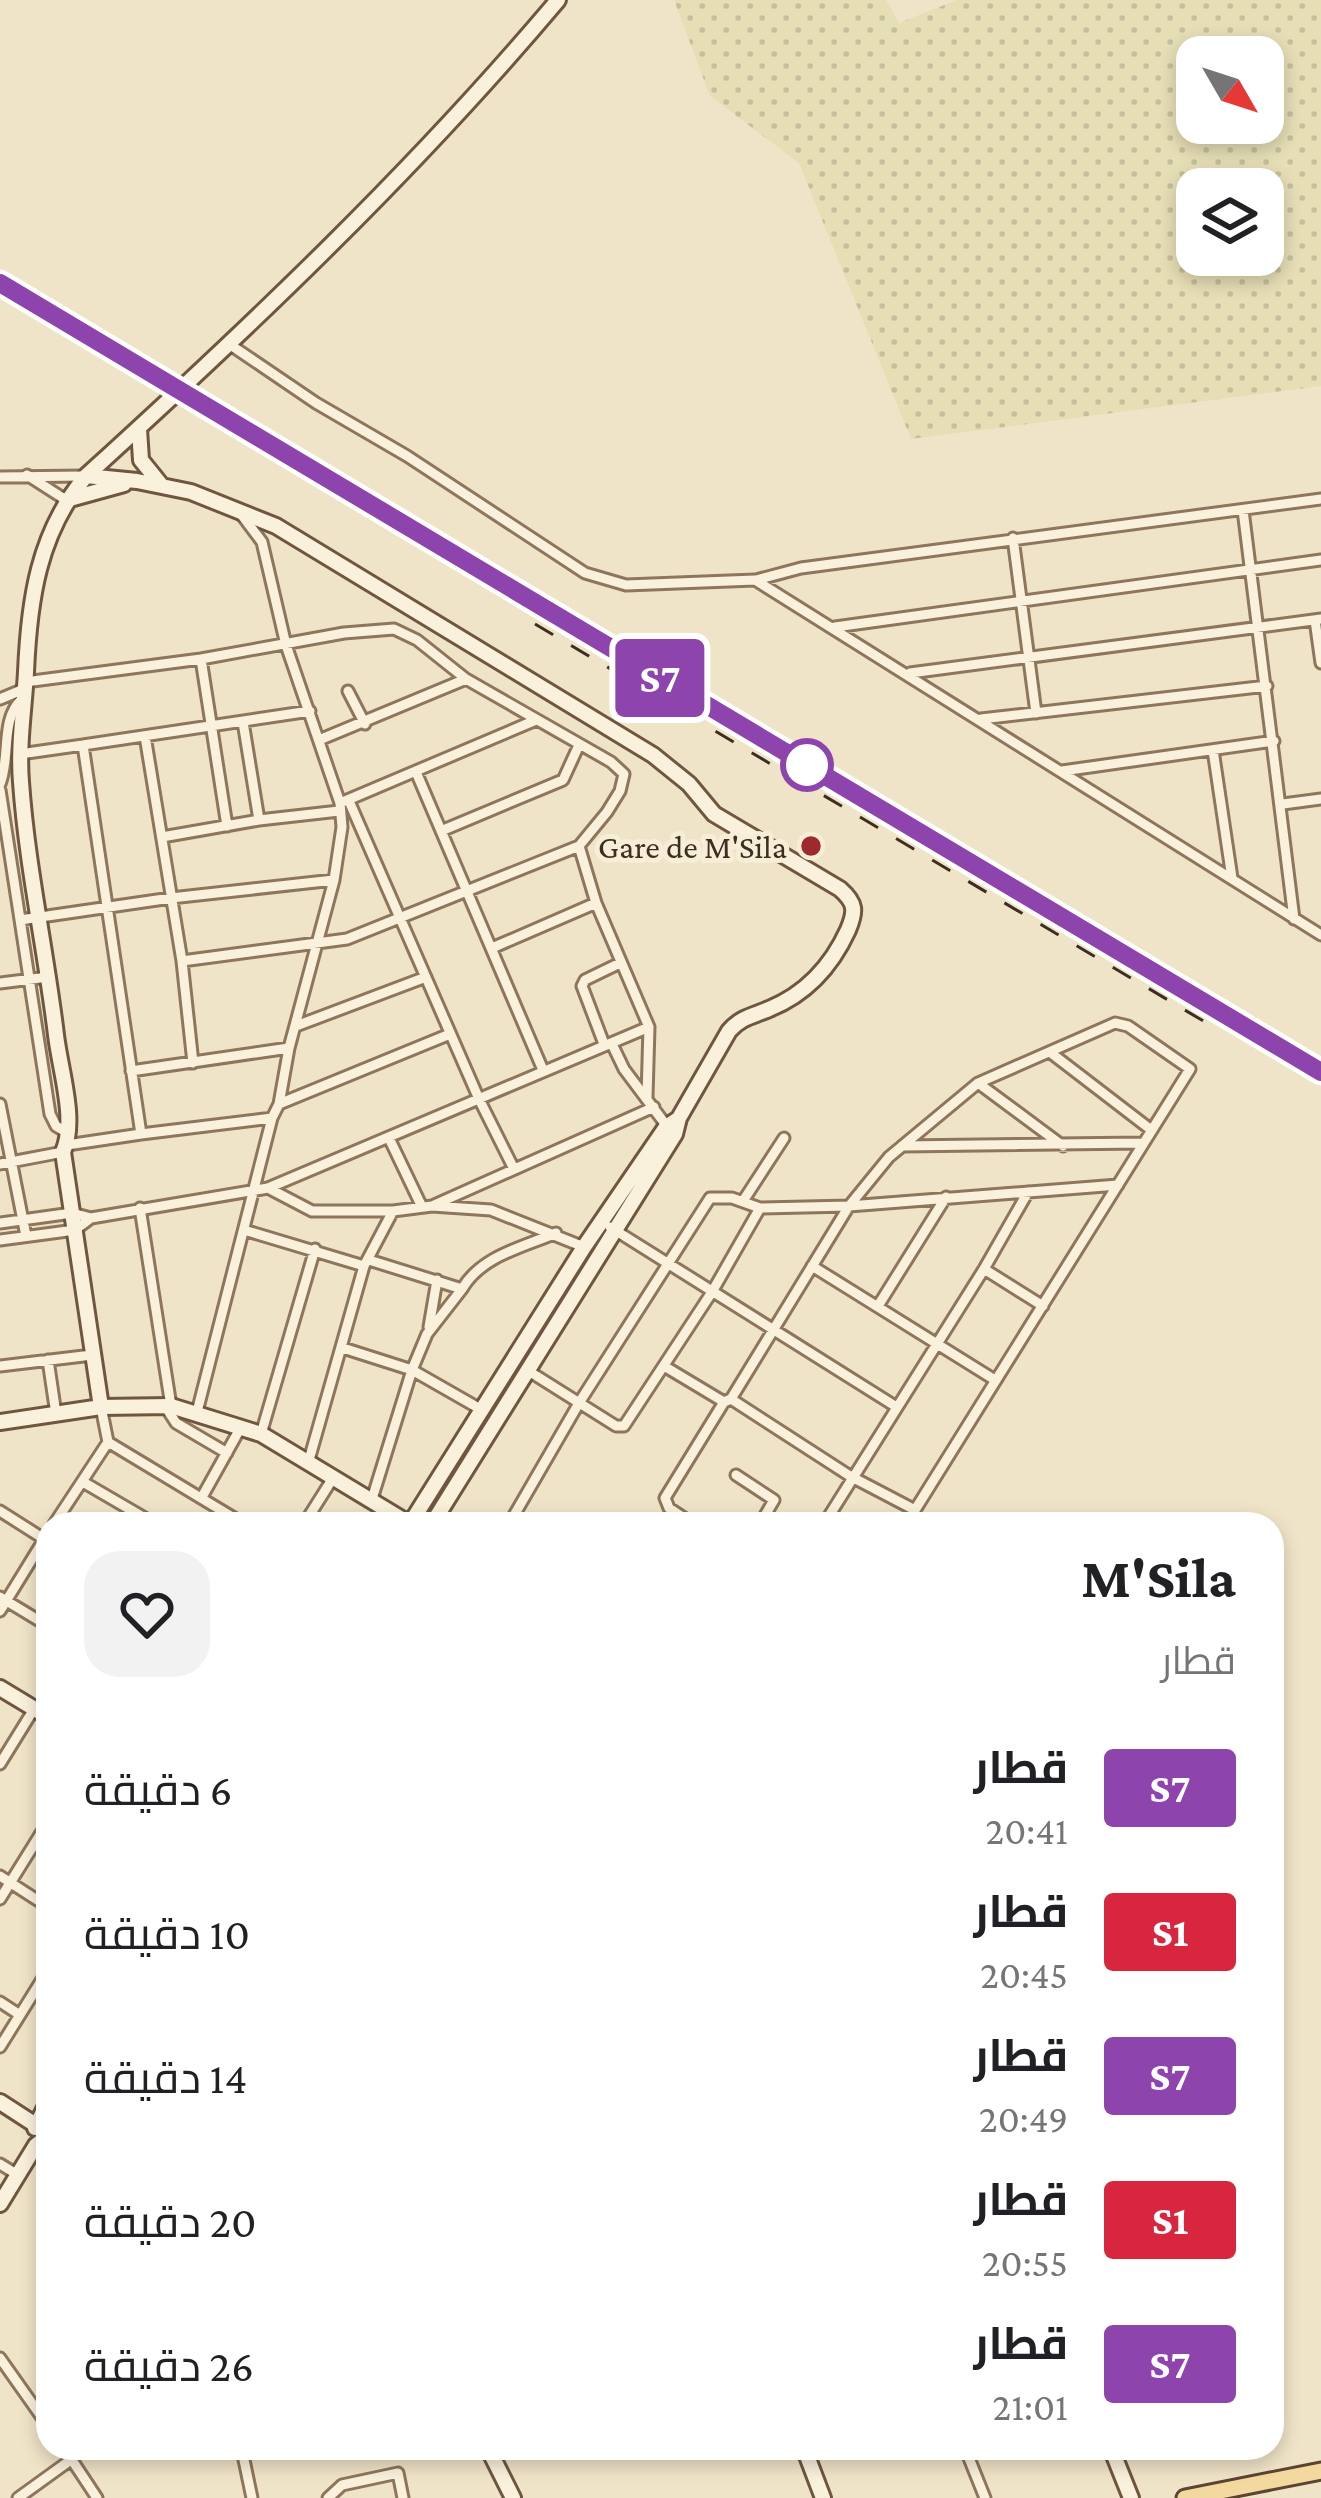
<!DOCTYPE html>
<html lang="ar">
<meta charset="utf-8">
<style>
body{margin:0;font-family:"Crimson Pro",Cairo,serif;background:#f2f2f2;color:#202124;direction:rtl;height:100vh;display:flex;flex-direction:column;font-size:45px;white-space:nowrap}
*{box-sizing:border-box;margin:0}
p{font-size:39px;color:#757577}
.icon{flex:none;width:66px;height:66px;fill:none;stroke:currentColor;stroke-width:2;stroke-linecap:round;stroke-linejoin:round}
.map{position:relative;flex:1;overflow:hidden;direction:ltr}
.details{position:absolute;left:36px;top:1512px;width:1248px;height:948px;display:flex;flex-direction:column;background:#fff;border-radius:36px;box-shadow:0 6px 18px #0003;direction:rtl}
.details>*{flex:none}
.badge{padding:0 24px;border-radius:9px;font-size:42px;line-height:78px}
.needle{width:78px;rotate:129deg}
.fabs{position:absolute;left:1176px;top:36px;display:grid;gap:24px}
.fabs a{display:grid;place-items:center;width:108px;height:108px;border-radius:24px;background:#fff;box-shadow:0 6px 18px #0003;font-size:60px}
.map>.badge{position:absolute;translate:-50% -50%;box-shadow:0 0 0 6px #fff}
.round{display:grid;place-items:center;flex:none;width:126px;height:126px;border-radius:36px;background:#f2f2f2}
.overview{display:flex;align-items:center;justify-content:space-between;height:204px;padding:0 48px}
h1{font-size:57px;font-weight:700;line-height:90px}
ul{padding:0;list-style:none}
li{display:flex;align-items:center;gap:36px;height:144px;padding:0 48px}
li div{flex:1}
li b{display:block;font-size:45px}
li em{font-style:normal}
li .badge{min-width:132px;font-weight:700;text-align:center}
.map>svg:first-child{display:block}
</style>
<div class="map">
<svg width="1321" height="2498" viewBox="0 0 1321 2498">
<defs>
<pattern id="farmland-dots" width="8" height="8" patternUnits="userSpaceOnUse" patternTransform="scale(3)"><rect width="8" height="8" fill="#e6deb5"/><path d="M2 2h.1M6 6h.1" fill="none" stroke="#c6bf9b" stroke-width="1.8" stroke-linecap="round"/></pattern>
</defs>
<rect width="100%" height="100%" fill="#f0e4c8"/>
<path fill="url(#farmland-dots)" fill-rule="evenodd" d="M674,0H886L899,23L957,0H1321V386L911,439L799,163L710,96ZM1197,57H1263V123H1197ZM1197,189H1263V255H1197Z"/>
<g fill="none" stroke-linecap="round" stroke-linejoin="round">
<defs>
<path id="street" d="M232,346L316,403L407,456L585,573L626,585L755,580L1321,935
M27,475L66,500
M0,477L85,476
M1243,510L1294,919
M1013,538L1036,713
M756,580L801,568L1321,499
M1315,620L1321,663
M835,627L1321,560
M201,659L227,826
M910,673L1321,619
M25,682L201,659L344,633L394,629L417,640L466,679L611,762L624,774L620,791L607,812L579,846L347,939L182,961
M348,691L365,724
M0,699L24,689
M981,719L1267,686
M243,722L259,820
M145,736L182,961L193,1063
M319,740L466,679
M83,745L310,711
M1213,750L1232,878
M20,754L83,745L141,1134L67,1145
M1062,771L1274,741
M416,772L543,1070
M0,784C11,756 0,719 22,699
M0,790L50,1114L56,1126L68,1133
M345,801L536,720
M349,801L479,1099L514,1169
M1283,804L1321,799
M441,831L563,780L579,745
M162,837L259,820L339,811
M579,846L596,903L649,1027L647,1097
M20,920L171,898L334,880
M492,948L596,903
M0,983L48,977
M296,1026L426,977
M604,1044L582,986L585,980L620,963
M612,1044L624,1069L669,1129
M1051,1053L1150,1129
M131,1071L289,1048
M978,1083L1063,1146
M0,1104L26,1236
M279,1104L450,1034
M141,1134L272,1118
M389,1138L422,1207
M902,1146L1142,1143
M0,1164L63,1152
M268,1188L649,1027
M743,1201L784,1138
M434,1205L654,1107
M140,1208L171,1406
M0,1223L72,1213L91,1218L268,1188L312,1211H393L432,1206L491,1210L584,1247
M610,1227L895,1406
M244,1230L364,1266
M0,1240L75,1230L91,1218
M369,1260L462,1289C481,1256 523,1247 556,1233
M812,1266L995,1380
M984,1269L1043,1306
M878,1306L946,1197
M429,1327L437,1280
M343,1348L412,1370L482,1410
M48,1360L56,1414
M0,1366L92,1355
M664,1366L724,1402
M527,1370L616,1426H624L712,1292L760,1208
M165,1406L176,1423L227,1453
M197,1412L272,1118L279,1104L289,1048L334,880L342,827L340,803L286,645L262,542L241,514
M261,1434L315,1249
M108,1442L244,1524
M309,1460L364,1266L393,1211
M736,1475L774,1500L760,1524
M83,1482L155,1524
M202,1497L241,1427
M372,1499L412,1370L427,1334L462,1289
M0,1511L44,1539
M54,1524L108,1442L101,1407
M304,1524L333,1478
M509,1524L579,1403L710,1198H732L760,1208L849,1206L1118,1185
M693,1524L669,1508L665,1498L724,1402L731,1399L849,1206L889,1157L978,1083L1115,1023L1128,1026L1190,1069L915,1510L850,1476L731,1399
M824,1524L984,1269L1028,1192
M0,1597L48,1626
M0,1611L48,1533
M0,1764L34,1709
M0,1876L48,1907
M0,1899L48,1822
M0,2002L20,2015
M0,2047L48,1970
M0,2164L18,2175
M0,2358L48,2426
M64,2448L97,2498
M965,2448L985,2498
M243,2455L252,2498
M18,2498L72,2459
M328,2498L342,2485L398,2473L403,2498"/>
<path id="secondary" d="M139,429L141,460L162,486
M86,476L137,481L191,492L276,526L653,755L689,784L714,814L840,889C856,903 856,911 848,930C832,965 806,994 769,1009C753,1016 741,1017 729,1031L679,1118L675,1134L432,1524
M66,500L124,484
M101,1407L171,1406L261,1434L410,1524
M0,1422L101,1407L63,1152C77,1120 60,1070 56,1035C46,951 27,867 21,782C18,745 24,709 26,672C29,601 38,533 86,476C252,325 413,172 558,0
M410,1524L584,1247L666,1127L678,1119
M0,1688L48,1717
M0,2102L48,2133
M35,2128L48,2102
M0,2204L36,2145L48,2136
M488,2448L513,2498
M804,2448L823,2498
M1111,2448L1131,2498"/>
<path id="primary" d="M1185,2498L1321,2471"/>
</defs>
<use href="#street" stroke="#8d765c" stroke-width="15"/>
<use href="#secondary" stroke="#6f573f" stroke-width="20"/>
<use href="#primary" stroke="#5b4430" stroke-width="21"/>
<use href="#street" stroke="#faf1dc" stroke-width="9"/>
<use href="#secondary" stroke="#faf1dc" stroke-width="14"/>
<use href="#primary" stroke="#f3d9a0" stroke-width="15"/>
<path stroke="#3d2e20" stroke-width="3" stroke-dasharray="21 21" stroke-linecap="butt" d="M0,283L1321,1072
M535,624L1205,1022"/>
</g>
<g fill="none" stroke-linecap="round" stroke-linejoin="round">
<defs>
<path id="line" d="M0,283L1321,1072"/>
</defs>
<use href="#line" stroke="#fff" stroke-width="27"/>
<use href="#line" stroke="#8e44ad" stroke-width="18"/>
</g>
<circle fill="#fff" stroke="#8e44ad" stroke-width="6" cx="807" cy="765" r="24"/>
<circle fill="#9e2a2b" stroke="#f7eed8" stroke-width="4.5" cx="811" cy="846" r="12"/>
<g text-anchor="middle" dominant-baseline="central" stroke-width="10" stroke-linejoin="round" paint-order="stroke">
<g font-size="33" fill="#3d2e20" stroke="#f7eed8" text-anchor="end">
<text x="787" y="846">Gare de M'Sila</text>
</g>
</g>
</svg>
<div class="fabs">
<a><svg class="needle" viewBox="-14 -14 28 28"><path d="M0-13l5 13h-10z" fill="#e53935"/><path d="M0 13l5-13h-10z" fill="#757577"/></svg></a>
<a><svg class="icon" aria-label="layers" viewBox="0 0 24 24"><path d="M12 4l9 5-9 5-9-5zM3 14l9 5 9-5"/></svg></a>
</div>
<b class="badge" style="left:660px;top:678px;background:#8e44ad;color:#fff">S7</b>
<section class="details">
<div class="overview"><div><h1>M'Sila</h1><p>قطار</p></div><a class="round"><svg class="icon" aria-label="heart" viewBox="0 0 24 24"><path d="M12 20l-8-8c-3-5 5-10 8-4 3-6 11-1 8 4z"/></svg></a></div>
<ul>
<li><span class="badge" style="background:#8e44ad;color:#fff">S7</span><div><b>قطار</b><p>20:41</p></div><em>6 دقيقة</em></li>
<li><span class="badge" style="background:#d7263d;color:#fff">S1</span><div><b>قطار</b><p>20:45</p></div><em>10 دقيقة</em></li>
<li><span class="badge" style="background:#8e44ad;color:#fff">S7</span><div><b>قطار</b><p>20:49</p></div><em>14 دقيقة</em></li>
<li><span class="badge" style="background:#d7263d;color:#fff">S1</span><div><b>قطار</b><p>20:55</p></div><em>20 دقيقة</em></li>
<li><span class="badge" style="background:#8e44ad;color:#fff">S7</span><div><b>قطار</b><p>21:01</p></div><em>26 دقيقة</em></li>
</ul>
</section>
</div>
